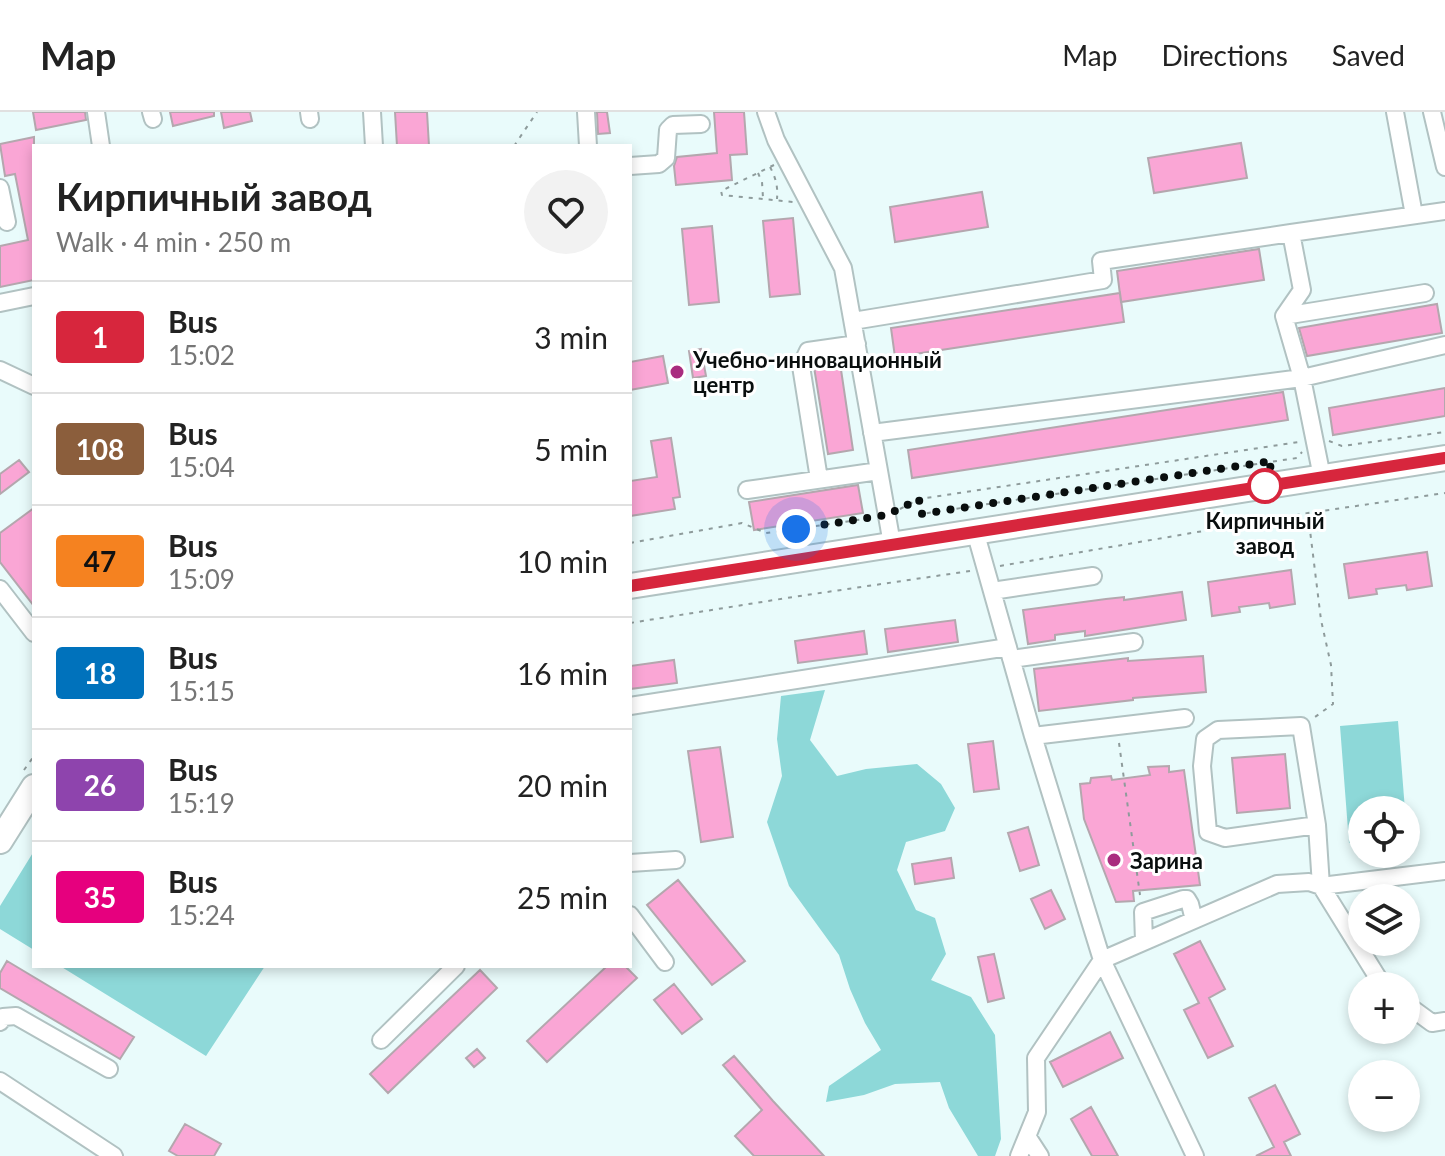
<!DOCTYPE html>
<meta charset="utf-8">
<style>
body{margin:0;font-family:Lato,sans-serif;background:#f2f2f2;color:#222;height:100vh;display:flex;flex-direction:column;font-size:30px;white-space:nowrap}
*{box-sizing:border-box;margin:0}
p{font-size:26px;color:#767676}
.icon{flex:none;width:44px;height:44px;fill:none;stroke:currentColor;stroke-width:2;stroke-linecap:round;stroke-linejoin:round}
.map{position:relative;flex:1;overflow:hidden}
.sheet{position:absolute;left:32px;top:32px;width:600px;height:824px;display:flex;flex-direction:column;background:#fff;border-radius:0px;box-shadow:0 4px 12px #0003}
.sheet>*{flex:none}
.badge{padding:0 16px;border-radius:6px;font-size:28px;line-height:52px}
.buttons{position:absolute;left:1348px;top:684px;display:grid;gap:16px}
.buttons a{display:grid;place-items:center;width:72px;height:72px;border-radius:50%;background:#fff;box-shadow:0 4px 12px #0003;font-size:40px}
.you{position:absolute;width:40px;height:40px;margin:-20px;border:6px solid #fff;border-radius:50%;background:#1a73e8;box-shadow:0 0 0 12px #1a73e833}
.map>.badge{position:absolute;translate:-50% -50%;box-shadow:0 0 0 4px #fff}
.round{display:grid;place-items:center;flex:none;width:84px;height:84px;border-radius:42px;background:#f2f2f2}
.head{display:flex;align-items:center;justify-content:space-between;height:136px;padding:0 24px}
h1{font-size:38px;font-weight:700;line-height:60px}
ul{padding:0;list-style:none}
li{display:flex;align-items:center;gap:24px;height:112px;padding:0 24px;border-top:2px solid #e0e0e0}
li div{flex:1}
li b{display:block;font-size:30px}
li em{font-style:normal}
li .badge{min-width:88px;font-weight:700;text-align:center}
header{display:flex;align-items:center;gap:48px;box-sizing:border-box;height:112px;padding:0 40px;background:#fff;border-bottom:2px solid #e0e0e0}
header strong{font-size:38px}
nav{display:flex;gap:44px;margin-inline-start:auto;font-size:28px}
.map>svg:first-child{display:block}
</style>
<header>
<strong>Map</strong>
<nav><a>Map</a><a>Directions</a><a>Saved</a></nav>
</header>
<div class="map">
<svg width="1445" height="1044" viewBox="0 0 1445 1044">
<rect width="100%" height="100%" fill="#e9fbfb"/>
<path fill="#8dd8d8" d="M825,578L810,628L837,664L866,657L917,652L941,672L955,696L945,719L906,730L897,758L916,798L935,806L946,842L931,868L971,885L995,923L1001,1027L995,1044H978L949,996L940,970L895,972L864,983L826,990L829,974L881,938L865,911L850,877L839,843L789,774L767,710L782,664L777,627L781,584Z
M1398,609L1405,698H1362V730L1349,731L1340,614Z
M34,739V838L0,817V794Z
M60,854H265L206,944Z"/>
<path fill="#faa6d5" stroke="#b4a7ae" stroke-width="2" d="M33,0H85L86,8L36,18Z
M170,0H214V4L173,14Z
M221,0H250L252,9L224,16Z
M395,0H427L429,34H397Z
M597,0H607L610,21L598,22Z
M714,0H744L747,42L730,43L732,68L676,73L674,54L677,45L717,41Z
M34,25V168L0,175V134L28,128L15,62L5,64L0,32Z
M1241,31L1247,66L1154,81L1148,46Z
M982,80L988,115L895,130L890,95Z
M793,106L800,182L770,185L763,109Z
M712,114L719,190L689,193L682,117Z
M1259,137L1264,168L1121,190L1117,159Z
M1120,181L1124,210L895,245L891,216Z
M1437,192L1442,221L1307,244L1299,216Z
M701,237L706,264L693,266L689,239Z
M663,244L668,271L630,278V250Z
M840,251L853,338L828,342L814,255Z
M1445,276V304L1333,323L1329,296Z
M1283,280L1288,308L912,366L908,338Z
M671,326L680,385L673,386L675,397L630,404V369L657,365L651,329Z
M19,348L29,360L0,382V362Z
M858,373L863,401L754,418L749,390Z
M34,396V494L0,450V421Z
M1427,440L1432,474L1407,478L1406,473L1376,477L1377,482L1349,486L1344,452Z
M1291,458L1295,492L1270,496L1269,491L1239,495L1240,500L1212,504L1208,470Z
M1182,480L1186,508L1085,524V519L1055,523V528L1028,532L1023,498L1106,487L1124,485V488Z
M955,508L958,530L888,540L885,517Z
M864,519L867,542L798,551L795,529Z
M1203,544L1206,580L1133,586V588L1039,599L1034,557L1128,546V549Z
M674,548L677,571L630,577V554Z
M993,629L999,677L974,680L968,632Z
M720,635L733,725L701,730L688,639Z
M1285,642L1290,696L1237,701L1232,646Z
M1169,654V660L1184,658L1200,773L1133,779L1134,789L1116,790L1084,707L1080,672L1090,671L1091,666L1111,664L1112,668L1150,663L1148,655Z
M1028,715L1039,753L1020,759L1008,721Z
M951,746L954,766L915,772L912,752Z
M678,768L745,849L712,873L647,793Z
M1051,778L1065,807L1045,817L1031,787Z
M1200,829L1225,877L1209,886L1233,934L1208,946L1184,898L1199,891L1174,842Z
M994,842L1004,886L988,890L978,845Z
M7,849L134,925L120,947L0,876V861Z
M607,854H625L637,866L547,950L527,929Z
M480,858L497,876L388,981L370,962Z
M674,872L702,907L682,922L654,888Z
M1110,920L1123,946L1063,975L1050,950Z
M477,937L485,946L474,955L466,946Z
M734,944L773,989L824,1044H754L735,1024L762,998L723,953Z
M1275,973L1300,1022L1284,1030L1291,1044H1256L1274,1035L1249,986Z
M1091,995L1118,1044H1092L1071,1007Z
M185,1012L221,1032L214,1044H178L169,1039Z"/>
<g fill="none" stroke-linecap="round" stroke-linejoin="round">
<defs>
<path id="minor" d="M96,0L101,34
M151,0L153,7
M309,0L310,7
M372,0L374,34
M586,0L588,34
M766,0L776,28L843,156L892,432
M1395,0L1414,103
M1432,0L1445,55
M630,54L659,52L666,46L668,18L673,13L701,12
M0,76L7,110
M1291,121L1445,99
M0,191L34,184
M1284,204L1425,181
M853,209L1103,168L1101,149L1291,121L1302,178L1284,204L1302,266L872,321
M0,258L34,274
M1322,365L1302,266L1445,233
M819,367L801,254L808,239L857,232
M747,378L879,359
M975,419L1033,624L1102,848L1195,1044
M0,477L34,521
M992,479L1093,464
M1011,547L1134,530
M630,594L1008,535
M1033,624L1185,606
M1317,713L1225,726L1208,720L1202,654L1205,627L1218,618L1301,614L1317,713L1321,774L1445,759
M630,751L676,748
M630,803L665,850
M1144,829L1143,800L1183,787H1187L1190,792L1194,808
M1406,892L1432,911L1445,909
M0,910L3,905L16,904L109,957
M381,928L456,854
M0,969L114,1044
M1027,1024L1040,1044
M1019,1044L1037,1000L1036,946L1102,848L1277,772L1309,770L1321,774L1383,874"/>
<path id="highway" d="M630,474L1445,346
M0,729L34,675"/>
</defs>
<use href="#minor" stroke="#b1c2c2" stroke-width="20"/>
<use href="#highway" stroke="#b1c2c2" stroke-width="28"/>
<path stroke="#8e9b9b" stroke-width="2" stroke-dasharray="4 6" stroke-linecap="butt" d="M514,34L537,0
M774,53L721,79L722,83L793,90
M770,55C776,66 778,75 777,87
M758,61L762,70L763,86
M1329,329L1342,334L1445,320
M919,388L921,402L1297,346L1302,340
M900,397L919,387L1299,330
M1308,402L1321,508L1331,553L1333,592L1315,605
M630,431L742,411L766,421L872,406
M1000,454L1308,401L1445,381
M630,511L793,485L970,459
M1119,631L1140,783
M24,658L34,644"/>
<use href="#minor" stroke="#fff" stroke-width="16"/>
<use href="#highway" stroke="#fff" stroke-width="24"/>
</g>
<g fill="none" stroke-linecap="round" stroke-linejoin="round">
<defs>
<path id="line" d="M630,474L1445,346"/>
</defs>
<use href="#line" stroke="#fff" stroke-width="18"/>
<use href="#line" stroke="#d7263d" stroke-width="12"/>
<path stroke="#090e0e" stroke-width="8" stroke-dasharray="0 14.4" d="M796,417L887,403L919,387L921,402L1272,349L1265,374"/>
</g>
<g fill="#a92d7f" stroke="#fff" stroke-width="3">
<circle cx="677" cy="260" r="8"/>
<circle cx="1114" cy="748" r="8"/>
</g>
<circle fill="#fff" stroke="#d7263d" stroke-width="4" cx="1265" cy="374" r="16"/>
<g text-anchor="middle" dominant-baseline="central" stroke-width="6" stroke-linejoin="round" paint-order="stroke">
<g font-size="22" font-weight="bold" fill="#090e0e" stroke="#fff" text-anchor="start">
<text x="693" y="247">Учебно-инновационный<tspan x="693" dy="25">центр</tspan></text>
<text x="1130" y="748">Зарина</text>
</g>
<g font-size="22" font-weight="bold" fill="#090e0e" stroke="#fff">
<text x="1265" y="408">Кирпичный<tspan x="1265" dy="25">завод</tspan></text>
</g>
</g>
</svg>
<div class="buttons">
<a><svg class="icon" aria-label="locate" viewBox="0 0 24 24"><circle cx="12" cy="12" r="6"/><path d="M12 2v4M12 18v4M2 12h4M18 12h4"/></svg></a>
<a><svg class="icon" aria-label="layers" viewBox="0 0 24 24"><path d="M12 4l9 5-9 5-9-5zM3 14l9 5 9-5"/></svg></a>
<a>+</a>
<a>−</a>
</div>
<div class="you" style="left:796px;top:417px"></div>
<section class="sheet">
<div class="head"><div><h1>Кирпичный завод</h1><p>Walk · 4 min · 250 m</p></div><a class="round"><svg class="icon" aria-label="heart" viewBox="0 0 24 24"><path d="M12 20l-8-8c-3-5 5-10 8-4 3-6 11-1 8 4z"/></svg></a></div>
<ul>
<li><span class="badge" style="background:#d7263d;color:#fff">1</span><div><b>Bus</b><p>15:02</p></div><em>3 min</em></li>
<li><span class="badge" style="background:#8b5e3c;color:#fff">108</span><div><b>Bus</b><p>15:04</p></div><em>5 min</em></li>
<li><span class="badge" style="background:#f58220;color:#111">47</span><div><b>Bus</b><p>15:09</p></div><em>10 min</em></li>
<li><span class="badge" style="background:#0072bc;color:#fff">18</span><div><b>Bus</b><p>15:15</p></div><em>16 min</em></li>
<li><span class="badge" style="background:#8e44ad;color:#fff">26</span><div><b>Bus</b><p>15:19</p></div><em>20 min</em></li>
<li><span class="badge" style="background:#e6007e;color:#fff">35</span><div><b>Bus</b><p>15:24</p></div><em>25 min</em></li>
</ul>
</section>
</div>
